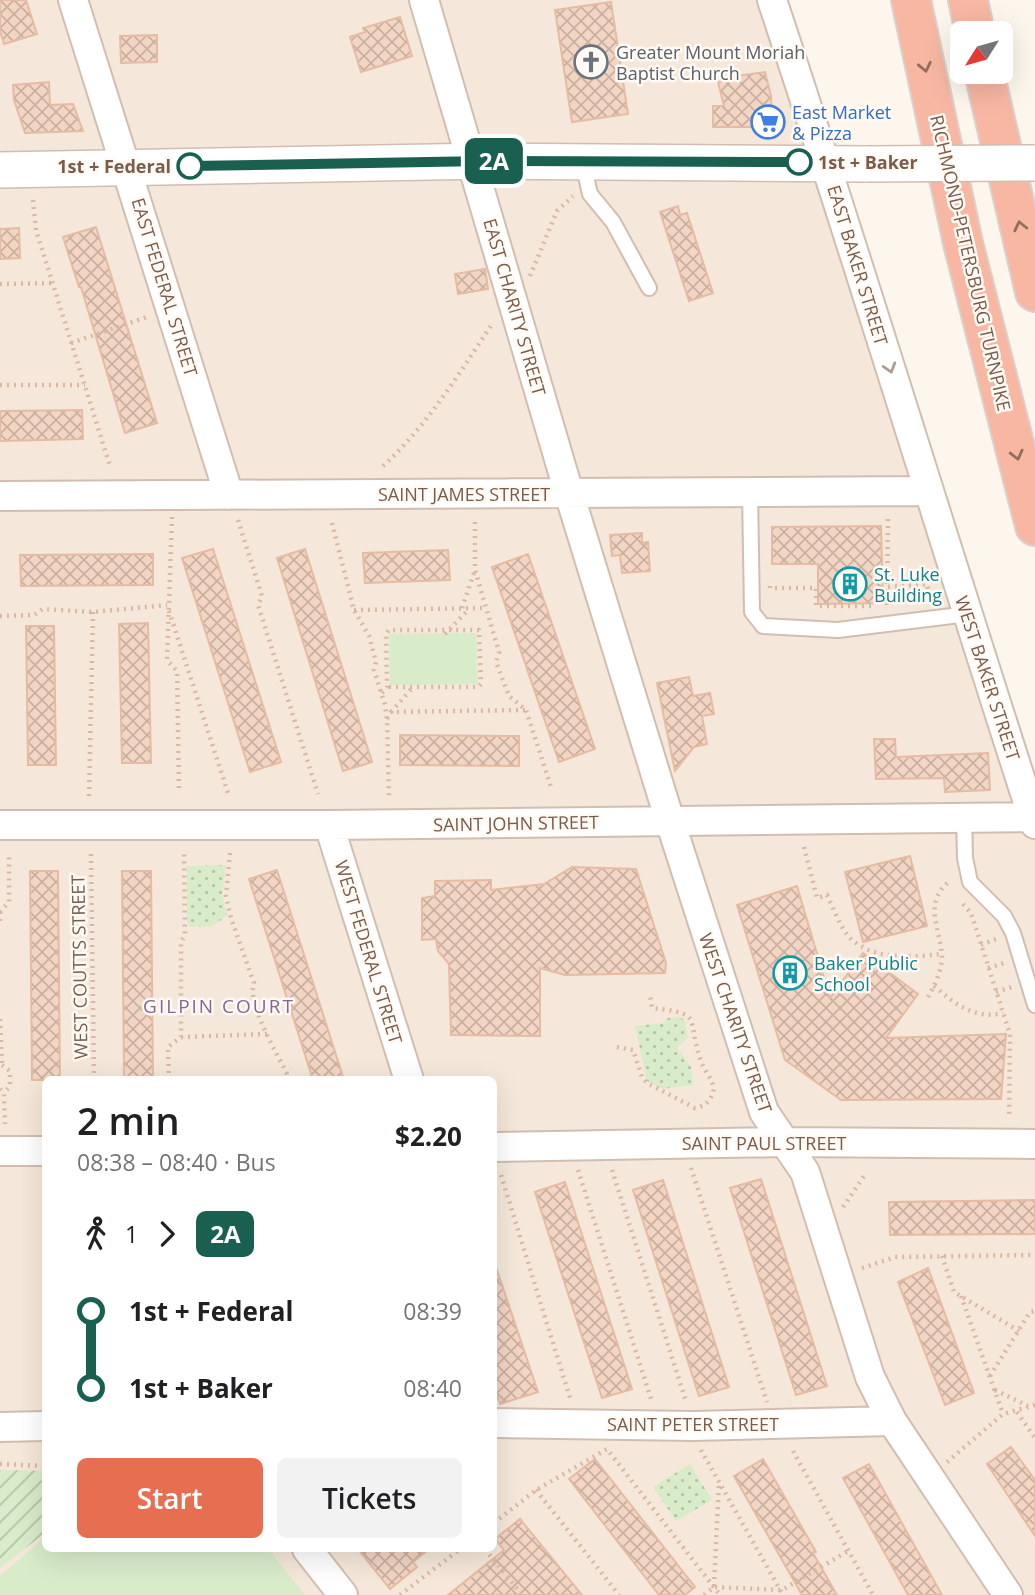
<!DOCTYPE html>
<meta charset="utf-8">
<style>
body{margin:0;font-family:"Open Sans",sans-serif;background:#f2f2f2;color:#202124;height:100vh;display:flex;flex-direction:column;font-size:26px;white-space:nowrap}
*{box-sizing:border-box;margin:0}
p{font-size:23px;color:#757577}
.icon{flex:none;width:38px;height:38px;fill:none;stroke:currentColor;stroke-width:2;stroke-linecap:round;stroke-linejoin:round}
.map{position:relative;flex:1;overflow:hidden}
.sheet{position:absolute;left:42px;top:1076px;width:455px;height:476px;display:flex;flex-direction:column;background:#fff;border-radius:10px;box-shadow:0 7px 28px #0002}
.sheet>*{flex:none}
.badge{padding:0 14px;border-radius:10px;font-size:24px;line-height:46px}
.needle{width:46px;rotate:233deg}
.tools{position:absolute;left:950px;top:21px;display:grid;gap:14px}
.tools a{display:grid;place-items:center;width:63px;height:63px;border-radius:10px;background:#fff;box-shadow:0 7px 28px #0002;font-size:35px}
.map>.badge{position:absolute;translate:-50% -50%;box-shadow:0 0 0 4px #fff}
.legs{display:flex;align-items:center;gap:10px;height:77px;padding:0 35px;font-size:23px}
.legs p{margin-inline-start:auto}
.overview{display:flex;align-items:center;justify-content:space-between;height:119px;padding:0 35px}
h1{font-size:38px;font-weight:600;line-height:52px}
.cta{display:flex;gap:14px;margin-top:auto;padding:14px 35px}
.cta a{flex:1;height:80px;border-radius:10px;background:#e76f51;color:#fff;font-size:28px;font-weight:600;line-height:80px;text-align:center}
.cta a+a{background:#f2f2f2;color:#202124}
ul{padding:0 35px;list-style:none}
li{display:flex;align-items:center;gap:24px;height:77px;font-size:26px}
li i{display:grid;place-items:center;width:10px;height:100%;margin:0 9px;background:currentColor}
li i::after{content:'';width:18px;height:18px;margin:-9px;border:5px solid;border-radius:50%;background:#fff}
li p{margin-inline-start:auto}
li:first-child i{background:linear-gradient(#0000 50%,currentColor 0)}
li:last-child i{background:linear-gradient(currentColor 50%,#0000 0)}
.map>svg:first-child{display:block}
</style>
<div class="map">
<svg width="1035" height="1595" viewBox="0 0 1035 1595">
<defs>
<pattern id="park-dots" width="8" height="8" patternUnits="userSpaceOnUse" patternTransform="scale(1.75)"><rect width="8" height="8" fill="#d8ecc9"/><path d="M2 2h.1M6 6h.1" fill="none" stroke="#b4c2a5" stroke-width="1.8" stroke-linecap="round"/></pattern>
<pattern id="garden-furrows" width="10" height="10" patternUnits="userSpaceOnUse" patternTransform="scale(1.75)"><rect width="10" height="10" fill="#d8ecc9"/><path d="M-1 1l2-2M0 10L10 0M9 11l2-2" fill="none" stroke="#b4c2a5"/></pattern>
<pattern id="building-cross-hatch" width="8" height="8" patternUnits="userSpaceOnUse" patternTransform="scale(1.75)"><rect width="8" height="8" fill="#f3d5c3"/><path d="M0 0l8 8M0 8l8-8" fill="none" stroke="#cab0a1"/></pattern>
</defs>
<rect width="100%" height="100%" fill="#fdf6ec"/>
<path fill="#f5e8da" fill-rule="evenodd" d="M0,0H772L1035,824V1595H0ZM46,1080H494V1549H46Z"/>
<path fill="url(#park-dots)" d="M226,865L222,895L227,916L212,926L190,927L187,922V866Z
M680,1017L685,1021L688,1038L677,1048L691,1066L693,1085L662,1089L647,1081L635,1026L663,1023L668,1018Z
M690,1464L712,1500L676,1521L653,1487Z"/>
<path fill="url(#garden-furrows)" d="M0,1470L46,1471L45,1533L0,1568Z"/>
<path fill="#d8ecc9" d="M476,633L478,684L390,685L389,634Z
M45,1537L46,1549H268L305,1595H0V1576Z"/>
<path fill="url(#building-cross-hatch)" stroke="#e6bba3" stroke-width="2" d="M0,0H26L37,34L4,44L0,31Z
M611,2L628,114L572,122L555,10Z
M400,17L412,56L361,72L350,37L365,32L363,28Z
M157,35V62L121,63L120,36Z
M765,72L771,96L772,127H713V106H724L718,82L729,80L728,77Z
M49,82L50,105L73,104L83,131L25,133L14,100L13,85Z
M678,206L680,215L687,213L713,293L689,301L660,212Z
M96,227L157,423L125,433L81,287H79L63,237Z
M19,228L20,258L0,259V229Z
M485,269L488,289L458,294L455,274Z
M82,410L83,439L0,441V411Z
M881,526L883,603L818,604V564H772V527Z
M642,533V543L648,542L650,571L622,573L620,555L612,556L610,535Z
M213,549L281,762L250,772L182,558Z
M305,549L372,762L343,771L277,558Z
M448,550L450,580L365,583L363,553Z
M153,554V585L21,586L20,555Z
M528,554L595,749L559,762L492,567Z
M148,623L151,763H122L119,624Z
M26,626H54L56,765H28Z
M689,677L693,696L710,693L714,714L702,716L707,744L694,747L675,771L657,683Z
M400,735L519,736V766L400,765Z
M874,739H895L896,757L988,753L990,790L945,792L944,778L876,779Z
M910,856L927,926L863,942L845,872Z
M572,867L636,869L666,963L665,973L565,975L540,968V1036L451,1035L449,964L438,951L436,939L422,940V898L435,896V881L491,880V890L544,884Z
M277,870L344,1080H313L249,879Z
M30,871H58L60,1080H32Z
M122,871H151L153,1080H124Z
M797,886L830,998L863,953L918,994L886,1038L1006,1034L1001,1099L841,1100L785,1060L737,905Z
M761,1179L827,1386L796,1395L730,1188Z
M663,1180L729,1387L699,1396L633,1190Z
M565,1182L632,1389L602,1398L535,1192Z
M1035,1200V1234L890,1235L889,1202Z
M928,1268L974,1393L945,1405L898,1282Z
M497,1270L538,1392L500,1404L494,1386V1271Z
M1011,1447L1035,1480V1536L987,1464Z
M595,1459L695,1587L685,1595H659L569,1479Z
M763,1459L816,1552L813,1553L837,1595H802L734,1476Z
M869,1464L942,1595H908L843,1478Z
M520,1519L582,1595H448L504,1550L495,1539Z
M358,1549H429L413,1562L417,1567L390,1589Z"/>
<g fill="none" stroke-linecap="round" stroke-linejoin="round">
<defs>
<path id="service" d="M583,163L590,194L613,222L649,288
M750,492L752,612L763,626L838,630L968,614
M964,817L965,858L970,882L1004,916L1013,933L1035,1005"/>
<path id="minor" d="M73,0L229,495
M424,0L569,493L670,821L764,1112L805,1172L870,1377L892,1421L1008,1595
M772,0C863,274 946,550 1035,824
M0,496L928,491
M0,825H329L1032,817
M329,825L409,1080
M494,1147L784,1142L1035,1144
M0,1151H46
M494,1423L693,1426L892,1421
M0,1427L46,1426
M307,1549L343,1595"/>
<path id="tertiary" d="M0,170L486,161L867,164"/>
<path id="motorway" d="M911,0L963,243L1035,526
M968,0L975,33
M984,72L1035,292"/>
</defs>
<use href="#service" stroke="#d1beb0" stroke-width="18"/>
<use href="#minor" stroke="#d1beb0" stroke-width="32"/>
<use href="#tertiary" stroke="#d1beb0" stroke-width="38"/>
<use href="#motorway" stroke="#dad1cd" stroke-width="42"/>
<path stroke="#d9b8a5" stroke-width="4.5" stroke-dasharray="2 5" stroke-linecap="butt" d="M33,200L36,230L110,466
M530,276L557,211L573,196
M0,284L53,283
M71,343L150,316
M0,385H85
M383,466C428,425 459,373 493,323
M172,517L167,660L177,671L179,793
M238,520L262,596L258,605L318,794
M475,522V570L499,652L496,662L509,696L526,710L552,790
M332,523L354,610L369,636L376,662L374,670L385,705L387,720L389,796
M770,586V588H816V606H871
M902,586L904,606
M888,587L927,584L931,602
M887,605L888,516
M462,608L475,570
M354,610L485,608
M169,611L228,793
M0,616L34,615L43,609L93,612L167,605
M445,634L469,609
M382,693L387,687L386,634L389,630H479L481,684L478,687H387
M391,712L413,687
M387,719L391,712L525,710
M89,796L93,612
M804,847L817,898L827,895C834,909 840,928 851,939C876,961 912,957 942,954
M230,853L226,896L231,918L254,983C246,1004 280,1058 290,1080
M91,854L94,1080
M963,904L971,913L1010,1034L1009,1118
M0,912L9,902V855
M0,912V923
M981,945L996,939
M988,968L1004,963
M934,986C955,1004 975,1020 1003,1013
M996,992L1012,987
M928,997C935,985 942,970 942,956C940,927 922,902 951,880
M0,1019L2,1065L0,1067
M181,1037L268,1034
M617,1047L633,1050L642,1077L647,1083L695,1108C707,1106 712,1099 714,1088C711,1077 703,1069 700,1058C686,1017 705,1014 652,1008L650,995
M2,1065L10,1071V1086L4,1093
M169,1080L168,1047L181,1037V942L185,935L184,854
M0,1089L4,1093L5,1124
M691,1168L767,1402
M578,1170L652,1402
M612,1170L686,1401
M501,1175L571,1401
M843,1207L864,1176
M942,1256L954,1292L1019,1331
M862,1268L895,1257L1035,1255
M961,1296L1003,1414
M990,1376L1030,1312L1035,1311
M995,1390L1028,1406
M1017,1412L1035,1438
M701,1450L783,1595
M793,1451L873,1595
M947,1462L1003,1414L1035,1405
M0,1464L46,1466
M536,1490L619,1595
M494,1523L536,1490L607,1449L720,1595
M485,1549L522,1595
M714,1586L719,1483
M400,1595L460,1549
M704,1595L714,1587L782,1590L848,1551"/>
<use href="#service" stroke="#fff" stroke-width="14"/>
<use href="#minor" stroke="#fff" stroke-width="28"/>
<use href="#tertiary" stroke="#fff" stroke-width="35"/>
<use href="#motorway" stroke="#f7b7a3" stroke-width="38"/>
<defs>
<path id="tertiary-bridge" d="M867,164L1035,163"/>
</defs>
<use href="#tertiary-bridge" stroke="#d1beb0" stroke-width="38" stroke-linecap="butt"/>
<use href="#tertiary-bridge" stroke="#fff" stroke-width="35"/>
</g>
<defs><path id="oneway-chevron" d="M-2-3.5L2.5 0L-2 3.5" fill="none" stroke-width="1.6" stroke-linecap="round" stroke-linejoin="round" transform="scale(1.75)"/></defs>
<g stroke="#936e5e">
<use href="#oneway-chevron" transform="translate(925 67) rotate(78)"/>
<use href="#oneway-chevron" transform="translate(1020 226) rotate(-103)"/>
<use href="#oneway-chevron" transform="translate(1017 455) rotate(76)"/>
</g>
<use stroke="#af9d94" href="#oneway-chevron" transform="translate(890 368) rotate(73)"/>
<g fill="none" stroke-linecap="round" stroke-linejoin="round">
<defs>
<path id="line-1" d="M190,166L486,161L799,162"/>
</defs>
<use href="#line-1" stroke="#fff" stroke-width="16"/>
<use href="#line-1" stroke="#1a6051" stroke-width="10"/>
</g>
<defs>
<symbol id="church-ring" viewBox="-11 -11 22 22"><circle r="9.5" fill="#fffaf3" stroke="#6b7280" stroke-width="1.5"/><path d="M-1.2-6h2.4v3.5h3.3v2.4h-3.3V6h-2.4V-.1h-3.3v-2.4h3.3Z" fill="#6b7280"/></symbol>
<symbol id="supermarket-ring" viewBox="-11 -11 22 22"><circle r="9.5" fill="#fffaf3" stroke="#3f7fe0" stroke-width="1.5"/><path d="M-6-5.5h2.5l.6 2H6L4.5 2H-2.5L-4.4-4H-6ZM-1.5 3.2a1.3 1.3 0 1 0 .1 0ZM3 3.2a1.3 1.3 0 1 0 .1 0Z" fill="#3f7fe0"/></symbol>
<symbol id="building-ring" viewBox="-11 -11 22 22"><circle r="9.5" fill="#fffaf3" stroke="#0f9aa8" stroke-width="1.5"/><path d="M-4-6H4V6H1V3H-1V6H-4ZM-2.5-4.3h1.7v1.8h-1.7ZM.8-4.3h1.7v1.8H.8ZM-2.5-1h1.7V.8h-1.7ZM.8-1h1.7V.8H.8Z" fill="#0f9aa8"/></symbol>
</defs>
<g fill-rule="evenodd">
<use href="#church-ring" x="572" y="43" width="38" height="38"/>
<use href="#supermarket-ring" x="749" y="103" width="38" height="38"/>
<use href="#building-ring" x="831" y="565" width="38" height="38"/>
<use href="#building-ring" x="771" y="954" width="38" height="38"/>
</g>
<g fill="#fff" stroke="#1a6051" stroke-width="3.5">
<circle cx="799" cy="162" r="12"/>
<circle cx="190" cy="166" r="12"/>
</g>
<g text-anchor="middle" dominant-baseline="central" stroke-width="5" stroke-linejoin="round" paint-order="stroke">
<g font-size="18" fill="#5b616d" stroke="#fffaf3" text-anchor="start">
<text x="616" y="52">Greater Mount Moriah<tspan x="616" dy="21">Baptist Church</tspan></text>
</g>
<g font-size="18" fill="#366cbe" stroke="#fffaf3" text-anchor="start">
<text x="792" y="112">East Market<tspan x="792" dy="21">&amp; Pizza</tspan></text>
</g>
<g font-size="18" font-weight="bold" fill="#7a5c4d" stroke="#fffaf3" text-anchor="start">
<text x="818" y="162">1st + Baker</text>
<text x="171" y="166" text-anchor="end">1st + Federal</text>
</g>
<g font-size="18" fill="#7a5c4d" stroke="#fffaf3">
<text transform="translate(971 263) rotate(77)">RICHMOND-PETERSBURG TURNPIKE</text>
<text transform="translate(858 265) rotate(73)">EAST BAKER STREET</text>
<text transform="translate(165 287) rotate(73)">EAST FEDERAL STREET</text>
<text transform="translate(515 307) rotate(74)">EAST CHARITY STREET</text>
<text x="464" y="494">SAINT JAMES STREET</text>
<text transform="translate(988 678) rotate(72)">WEST BAKER STREET</text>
<text transform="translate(516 823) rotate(-1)">SAINT JOHN STREET</text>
<text transform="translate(369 952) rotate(73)">WEST FEDERAL STREET</text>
<text transform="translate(79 967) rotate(-91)">WEST COUTTS STREET</text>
<text transform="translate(736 1023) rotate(71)">WEST CHARITY STREET</text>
<text x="764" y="1143">SAINT PAUL STREET</text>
<text x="693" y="1424">SAINT PETER STREET</text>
</g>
<g font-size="18" fill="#0d838f" stroke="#fffaf3" text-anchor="start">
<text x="874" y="574">St. Luke<tspan x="874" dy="21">Building</tspan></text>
<text x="814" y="963">Baker Public<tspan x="814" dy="21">School</tspan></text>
</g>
<g font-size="19" letter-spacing="2" fill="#846695" stroke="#fffaf3">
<text x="219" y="1006">GILPIN COURT</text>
</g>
</g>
</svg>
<div class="tools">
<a><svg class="needle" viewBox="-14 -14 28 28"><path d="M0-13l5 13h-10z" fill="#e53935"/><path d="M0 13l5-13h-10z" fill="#757577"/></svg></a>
</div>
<b class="badge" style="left:494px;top:161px;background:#1a6051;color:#fff">2A</b>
<section class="sheet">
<div class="overview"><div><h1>2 min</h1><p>08:38 – 08:40 · Bus</p></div><b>$2.20</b></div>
<div class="legs"><svg class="icon" aria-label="walk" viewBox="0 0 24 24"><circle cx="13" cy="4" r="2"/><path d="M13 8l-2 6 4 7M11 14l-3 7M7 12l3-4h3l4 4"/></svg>1<svg class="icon" aria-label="forward" viewBox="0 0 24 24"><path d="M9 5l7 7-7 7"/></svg><b class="badge" style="background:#1a6051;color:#fff">2A</b></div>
<ul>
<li><i style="color:#1a6051"></i><b>1st + Federal</b><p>08:39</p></li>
<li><i style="color:#1a6051"></i><b>1st + Baker</b><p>08:40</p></li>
</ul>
<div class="cta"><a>Start</a><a>Tickets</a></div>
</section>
</div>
